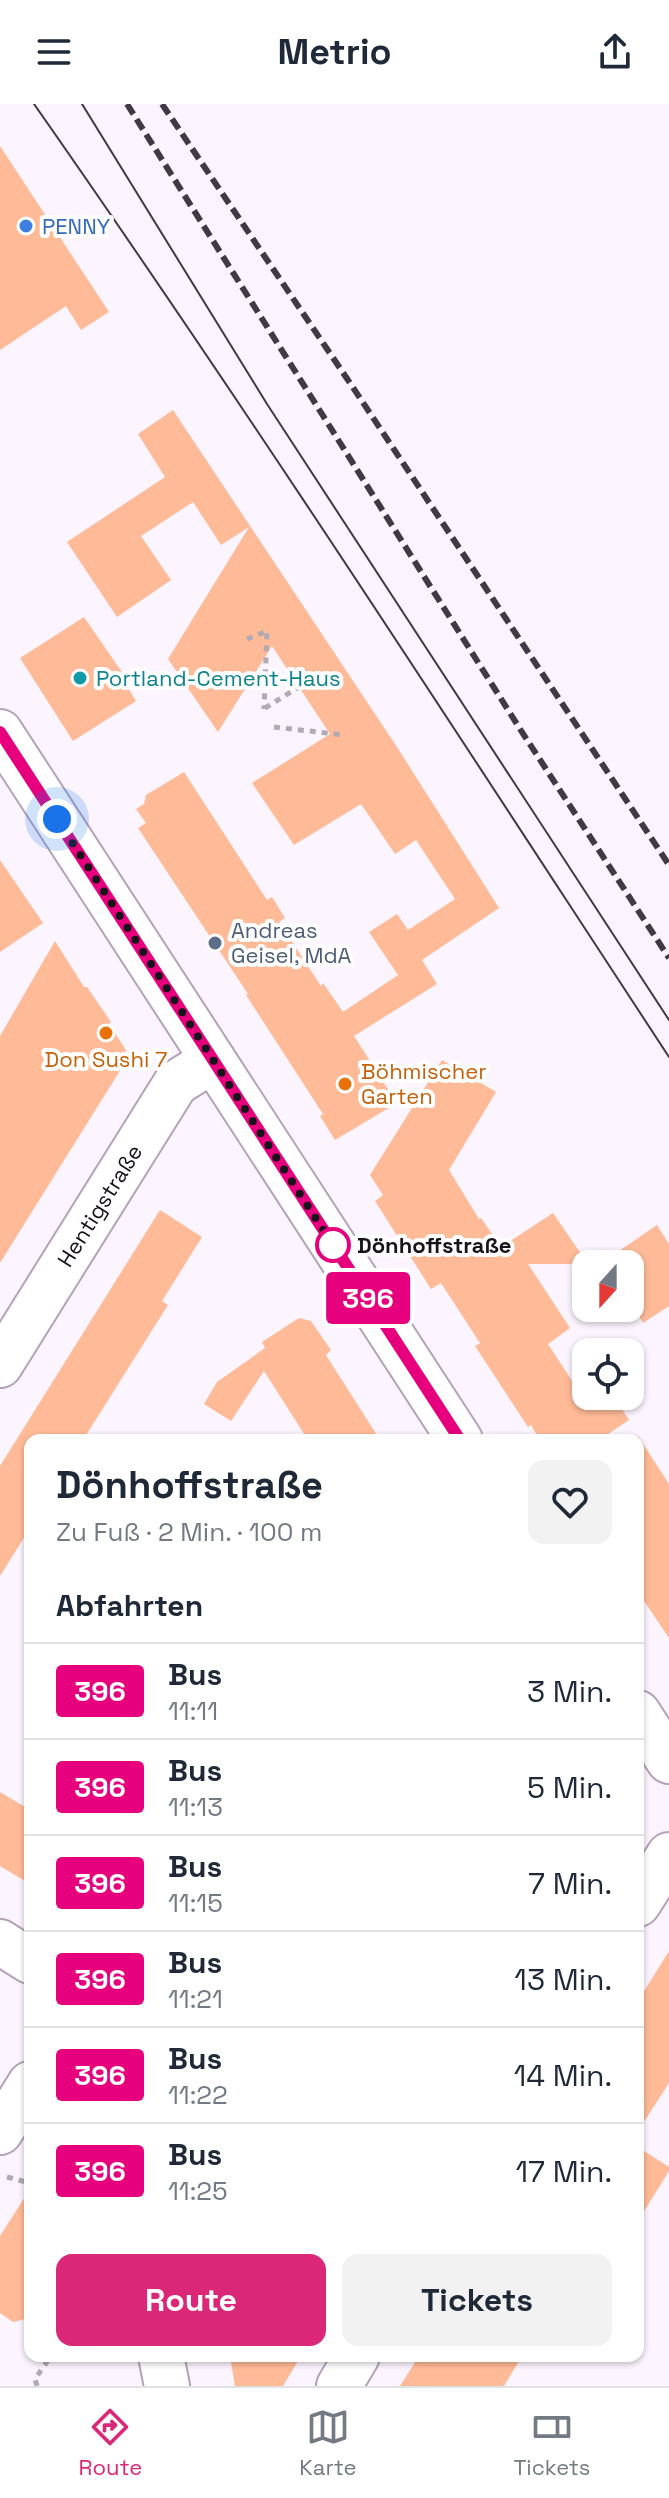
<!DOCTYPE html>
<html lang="de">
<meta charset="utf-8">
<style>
body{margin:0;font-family:"Space Grotesk",sans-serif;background:#f2f2f3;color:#1f2937;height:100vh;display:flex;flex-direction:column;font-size:30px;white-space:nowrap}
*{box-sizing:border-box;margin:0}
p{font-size:26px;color:#747a83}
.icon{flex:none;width:44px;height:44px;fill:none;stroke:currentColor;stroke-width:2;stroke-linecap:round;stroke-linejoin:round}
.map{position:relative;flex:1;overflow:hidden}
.details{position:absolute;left:24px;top:1330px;width:620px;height:928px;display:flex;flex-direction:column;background:#fff;border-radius:16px;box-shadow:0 2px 6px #0004}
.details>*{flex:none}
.badge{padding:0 16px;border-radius:6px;font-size:28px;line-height:52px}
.needle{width:52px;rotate:201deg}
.buttons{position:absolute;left:572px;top:1146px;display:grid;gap:16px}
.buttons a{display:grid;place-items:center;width:72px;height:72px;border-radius:16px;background:#fff;box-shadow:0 2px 6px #0004;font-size:40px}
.you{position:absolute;width:40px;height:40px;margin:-20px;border:6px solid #fff;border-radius:50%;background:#1a73e8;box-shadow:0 0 0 12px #1a73e833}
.map>.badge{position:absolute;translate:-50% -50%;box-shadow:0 0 0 4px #fff}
h2{padding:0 32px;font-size:30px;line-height:72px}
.round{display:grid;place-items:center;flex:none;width:84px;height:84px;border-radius:16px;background:#f2f2f3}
.headline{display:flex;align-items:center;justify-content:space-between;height:136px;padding:0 32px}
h1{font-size:38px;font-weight:700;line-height:60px}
.primary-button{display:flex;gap:16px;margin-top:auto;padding:16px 32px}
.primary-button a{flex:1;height:92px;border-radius:16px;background:#db2777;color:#fff;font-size:32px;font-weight:700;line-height:92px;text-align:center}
.primary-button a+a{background:#f2f2f3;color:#1f2937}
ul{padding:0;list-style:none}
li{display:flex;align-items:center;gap:24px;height:96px;padding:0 32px;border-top:2px solid #e0e1e3}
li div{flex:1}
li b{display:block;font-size:30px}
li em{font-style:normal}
li .badge{min-width:88px;font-weight:700;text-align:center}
header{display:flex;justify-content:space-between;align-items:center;height:104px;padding:0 32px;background:#fff;font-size:36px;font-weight:700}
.dock{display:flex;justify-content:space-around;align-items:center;height:112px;border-top:2px solid #e0e1e3;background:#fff;font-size:22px;color:#747a83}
.dock a{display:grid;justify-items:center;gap:4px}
.dock .selected{color:#db2777}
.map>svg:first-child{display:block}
</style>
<header><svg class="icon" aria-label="menu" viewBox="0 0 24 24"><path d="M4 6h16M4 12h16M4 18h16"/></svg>Metrio<svg class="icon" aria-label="share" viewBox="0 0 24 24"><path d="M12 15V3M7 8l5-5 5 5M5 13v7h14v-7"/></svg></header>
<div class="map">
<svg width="669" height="2282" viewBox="0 0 669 2282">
<rect width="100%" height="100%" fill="#fcf4fe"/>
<path fill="#ffbb98" d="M0,42L109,208L81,226L66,202L0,246Z
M173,306L397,643L499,804L422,856L437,880L354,932L397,999L335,1036L320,1012L323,1010L246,891L248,890L138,724L146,719L136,705L144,700L146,691L184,668L267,796L272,793L285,814L279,818L321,882L323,879L343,908L398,871L369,828L397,810L408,826L455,795L416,736L395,750L361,700L294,741L252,679L330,630L272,542L218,628L168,555L249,423L221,441L193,398L141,432L171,476L117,513L67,438L165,373L138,330Z
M84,513L130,580L127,582L136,597L73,637L20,554Z
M0,756L43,819L0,848Z
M55,837L84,883H87L111,918L109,920L126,946V957L0,1159V932Z
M442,956L496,988L449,1066L479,1115L481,1114L501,1143L553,1109L588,1160H528L570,1224L548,1240L582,1292H613L629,1316L599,1336H540L531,1321L528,1323L475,1242L480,1239L441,1179L431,1185L375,1097L383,1091L370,1071Z
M160,1106L202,1133L162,1197L168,1201L83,1336H30V1424L0,1472V1362Z
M657,1121L669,1140V1202L643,1219L630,1197V1160H600Z
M299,1214L311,1217L331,1246L326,1251L380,1336H308L264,1267L231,1317L204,1300L217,1278L265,1244L262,1238Z
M638,1332L669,1380V1534L638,1488Z
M0,1688L30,1706V1780L0,1762Z
M669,1847V1979L638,2027V1897Z
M638,2043L669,2063V2067L638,2117Z
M30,2085V2214L13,2218L0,2209V2132Z
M230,2252H301L283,2282H235Z
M419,2252H522L504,2282H400Z"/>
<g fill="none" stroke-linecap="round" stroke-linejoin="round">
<defs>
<g id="minor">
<path d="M0,628L460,1336"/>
<path id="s1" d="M0,1261L176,979L213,956"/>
<path d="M638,1609L669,1657"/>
<path d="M638,1800L669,1751"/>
<path d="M0,1838L30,1857"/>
<path d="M0,2028L30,1980"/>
<path d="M161,2252L167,2282"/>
<path d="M339,2282L357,2252"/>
</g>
</defs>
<use href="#minor" stroke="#b4a2b9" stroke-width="48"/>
<path stroke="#b1aab3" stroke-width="5" stroke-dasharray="6 6" stroke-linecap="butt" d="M247,535L267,527L264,605
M265,604L299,583
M274,623L344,631
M7,2073L30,2079
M37,2282L35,2275L51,2252"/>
<use href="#minor" stroke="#fff" stroke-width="44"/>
<path stroke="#403a42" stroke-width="2" d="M34,0C253,313 460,634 669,953
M82,0L267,300L669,916"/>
<path stroke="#403a42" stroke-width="6" stroke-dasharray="12 6" stroke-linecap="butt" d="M127,0L520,625L669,854
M162,0L352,282L669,761"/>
</g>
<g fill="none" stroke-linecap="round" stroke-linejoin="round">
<defs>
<path id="line" d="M0,628L460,1336"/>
</defs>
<use href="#line" stroke="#fff" stroke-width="18"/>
<use href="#line" stroke="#e6007e" stroke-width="12"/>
<path stroke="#18121a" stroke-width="8" stroke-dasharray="0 14.4" d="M57,715L333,1141"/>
</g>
<circle fill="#3f7fe0" stroke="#fff" stroke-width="3" cx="26" cy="122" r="8"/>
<circle fill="#0f9aa8" stroke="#fff" stroke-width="3" cx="80" cy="574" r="8"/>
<circle fill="#5c6f8a" stroke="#fff" stroke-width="3" cx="215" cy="839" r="8"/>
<g fill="#e8710a" stroke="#fff" stroke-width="3">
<circle cx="106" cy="929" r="8"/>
<circle cx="345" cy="980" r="8"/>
</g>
<circle fill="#fff" stroke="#e6007e" stroke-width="4" cx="333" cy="1141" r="16"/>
<g text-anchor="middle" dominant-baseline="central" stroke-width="8" stroke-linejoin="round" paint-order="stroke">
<g font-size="22" fill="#366cbe" stroke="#fff" text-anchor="start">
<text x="42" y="122">PENNY</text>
</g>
<g font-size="22" fill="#0d838f" stroke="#fff" text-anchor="start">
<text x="96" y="574">Portland-Cement-Haus</text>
</g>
<g font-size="22" fill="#4e5e75" stroke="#fff" text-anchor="start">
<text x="231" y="826">Andreas<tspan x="231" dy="25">Geisel, MdA</tspan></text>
</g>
<g font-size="22" fill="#c56008" stroke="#fff">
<text x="106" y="955">Don Sushi 7</text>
<text x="361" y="967" text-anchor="start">Böhmischer<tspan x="361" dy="25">Garten</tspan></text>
</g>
<g font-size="22" fill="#18121a" stroke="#fff">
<text stroke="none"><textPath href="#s1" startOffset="188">Hentigstraße</textPath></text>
</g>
<g font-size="22" font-weight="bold" fill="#18121a" stroke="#fff" text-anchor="start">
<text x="357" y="1141">Dönhoffstraße</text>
</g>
</g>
</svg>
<div class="buttons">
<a><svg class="needle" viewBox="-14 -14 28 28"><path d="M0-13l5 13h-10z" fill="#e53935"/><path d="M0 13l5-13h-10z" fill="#747a83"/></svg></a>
<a><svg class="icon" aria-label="locate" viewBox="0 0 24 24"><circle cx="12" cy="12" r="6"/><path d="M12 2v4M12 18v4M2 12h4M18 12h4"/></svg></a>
</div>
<div class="you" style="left:57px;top:715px"></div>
<b class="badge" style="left:368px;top:1194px;background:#e6007e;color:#fff">396</b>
<section class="details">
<div class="headline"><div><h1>Dönhoffstraße</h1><p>Zu Fuß · 2 Min. · 100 m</p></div><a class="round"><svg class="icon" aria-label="heart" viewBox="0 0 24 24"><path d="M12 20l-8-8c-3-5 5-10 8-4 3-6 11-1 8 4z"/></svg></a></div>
<h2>Abfahrten</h2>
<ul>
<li><span class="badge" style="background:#e6007e;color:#fff">396</span><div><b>Bus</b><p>11:11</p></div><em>3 Min.</em></li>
<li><span class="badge" style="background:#e6007e;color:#fff">396</span><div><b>Bus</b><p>11:13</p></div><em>5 Min.</em></li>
<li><span class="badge" style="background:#e6007e;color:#fff">396</span><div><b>Bus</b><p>11:15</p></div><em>7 Min.</em></li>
<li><span class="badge" style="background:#e6007e;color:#fff">396</span><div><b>Bus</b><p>11:21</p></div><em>13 Min.</em></li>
<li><span class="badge" style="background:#e6007e;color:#fff">396</span><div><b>Bus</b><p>11:22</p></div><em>14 Min.</em></li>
<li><span class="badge" style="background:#e6007e;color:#fff">396</span><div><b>Bus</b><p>11:25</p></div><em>17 Min.</em></li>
</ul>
<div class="primary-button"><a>Route</a><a>Tickets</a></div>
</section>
</div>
<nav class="dock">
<a class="selected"><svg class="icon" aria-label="directions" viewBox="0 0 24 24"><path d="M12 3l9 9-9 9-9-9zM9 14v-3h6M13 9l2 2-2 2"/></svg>Route</a>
<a><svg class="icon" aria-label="map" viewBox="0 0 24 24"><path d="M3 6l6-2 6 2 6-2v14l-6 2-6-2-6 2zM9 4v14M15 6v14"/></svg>Karte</a>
<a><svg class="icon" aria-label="tickets" viewBox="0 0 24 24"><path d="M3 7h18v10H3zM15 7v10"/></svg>Tickets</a>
</nav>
